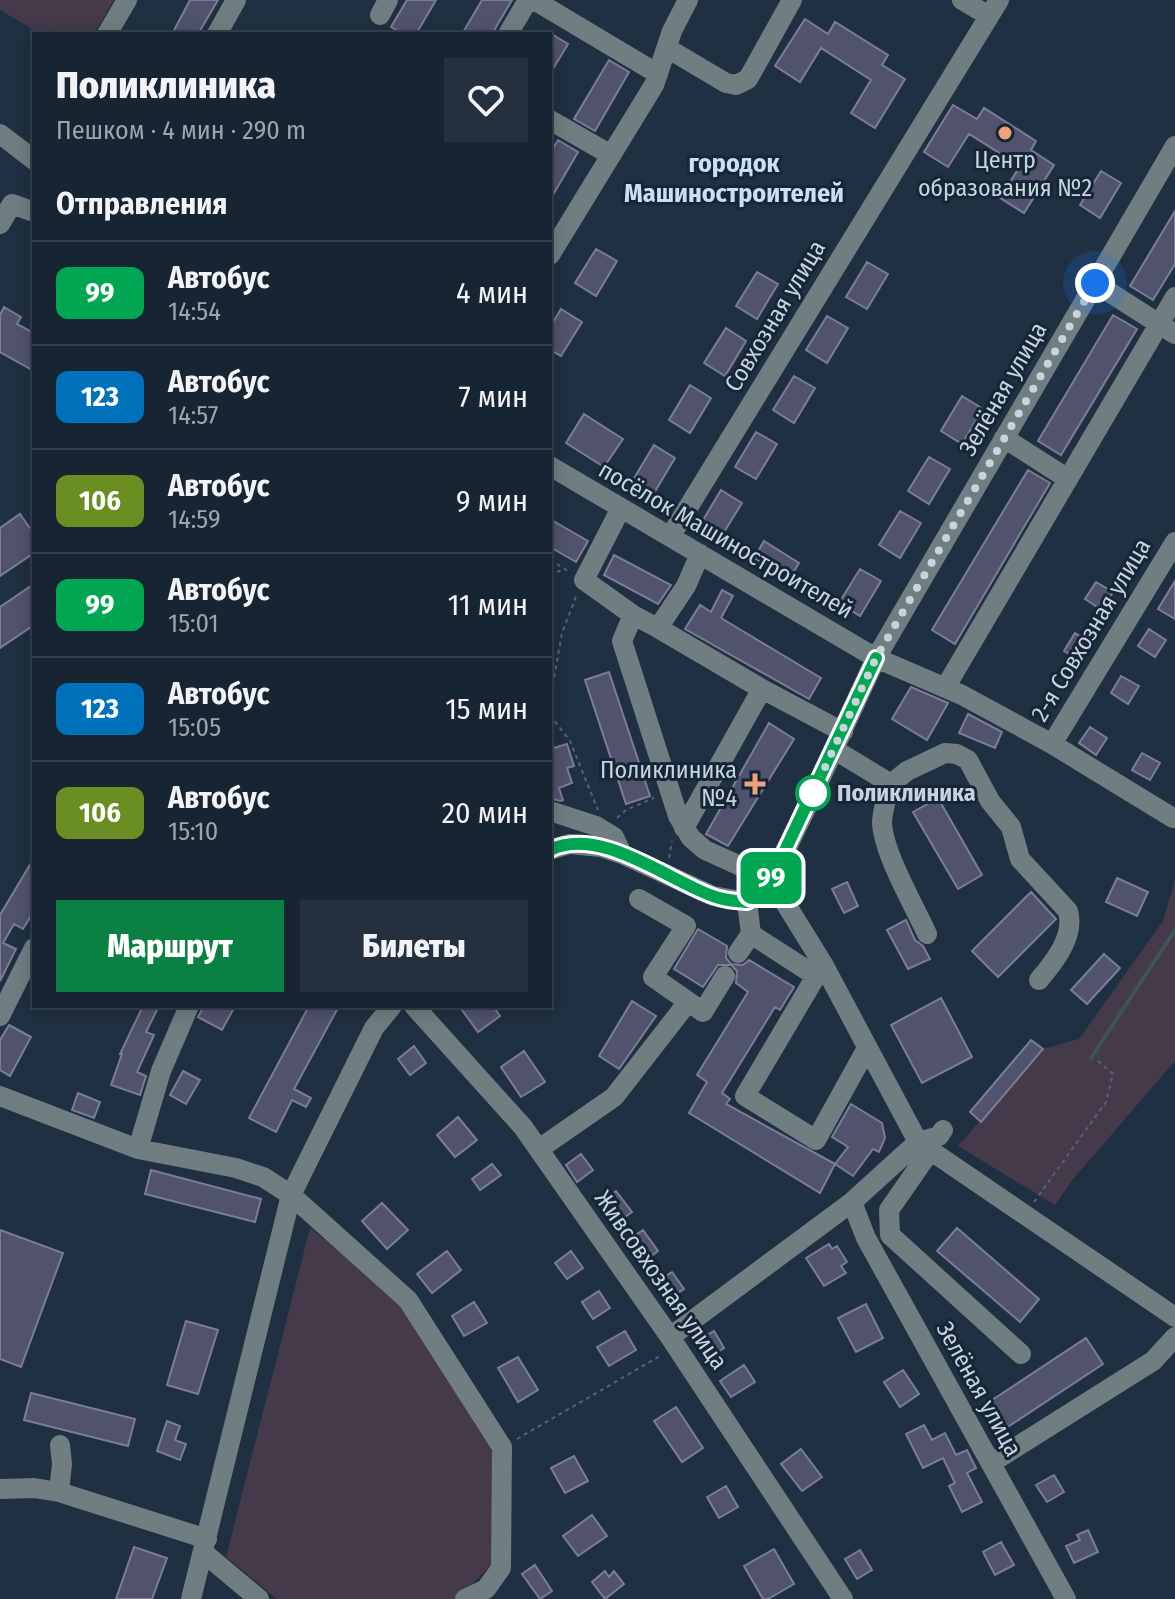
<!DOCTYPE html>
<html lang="ru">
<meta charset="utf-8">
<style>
body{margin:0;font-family:"Fira Sans Condensed",sans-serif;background:#24303e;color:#f1f3f6;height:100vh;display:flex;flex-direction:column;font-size:30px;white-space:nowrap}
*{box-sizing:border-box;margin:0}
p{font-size:26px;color:#9ea4ac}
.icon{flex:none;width:44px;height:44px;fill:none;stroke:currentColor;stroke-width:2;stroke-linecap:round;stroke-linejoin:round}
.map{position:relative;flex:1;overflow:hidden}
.drawer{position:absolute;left:32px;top:32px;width:520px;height:976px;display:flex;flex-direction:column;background:#172432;border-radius:0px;box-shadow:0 4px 20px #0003,0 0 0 2px #36414d}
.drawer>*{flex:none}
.badge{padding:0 16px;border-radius:12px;font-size:28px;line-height:52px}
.you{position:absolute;width:40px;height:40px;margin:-20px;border:6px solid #fff;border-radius:50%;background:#1a73e8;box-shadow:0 0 0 12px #1a73e833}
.map>.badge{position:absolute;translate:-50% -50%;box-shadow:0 0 0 4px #fff}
h2{padding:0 24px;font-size:30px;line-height:72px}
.round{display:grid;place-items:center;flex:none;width:84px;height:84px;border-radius:0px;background:#24303e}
.overview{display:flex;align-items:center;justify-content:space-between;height:136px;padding:0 24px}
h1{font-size:38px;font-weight:800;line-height:60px}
.action{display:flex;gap:16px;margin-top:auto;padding:16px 24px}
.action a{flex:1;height:92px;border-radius:0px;background:#0b8043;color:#fff;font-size:32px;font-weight:800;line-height:92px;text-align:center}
.action a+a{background:#24303e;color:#f1f3f6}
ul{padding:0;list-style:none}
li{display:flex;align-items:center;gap:24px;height:104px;padding:0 24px;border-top:2px solid #36414d}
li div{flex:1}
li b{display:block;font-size:30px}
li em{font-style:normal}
li .badge{min-width:88px;font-weight:700;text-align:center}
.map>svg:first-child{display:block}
</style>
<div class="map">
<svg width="1175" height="1599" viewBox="0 0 1175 1599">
<rect width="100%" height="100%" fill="#1f3042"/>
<path fill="#443a4a" d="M0,0H114L94,34H41L0,10Z
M1175,879V1061L1073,1179L1055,1205L958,1146L1043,1049L1079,1039L1163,921Z
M310,1228L403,1302L497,1454L494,1562L457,1599H277L226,1557Z"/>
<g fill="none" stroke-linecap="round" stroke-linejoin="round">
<path stroke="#3c5657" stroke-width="4" d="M1091,1058L1175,930"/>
</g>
<path fill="#51536c" stroke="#7b7d98" stroke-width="2" d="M190,0H218L198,34H172Z
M407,0H436L416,34H403L391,27Z
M482,0H512L492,34H462Z
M805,19L828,34L835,22L888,55L882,65L905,79L875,128L851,113L871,80L821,48L800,82L775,66Z
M550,33L568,44L550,74Z
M609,60L629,72L595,131L574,119Z
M953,105L977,119L984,108L1036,141L1031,150L1054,165L1024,213L1000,198L1020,166L969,134L948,167L924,152Z
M558,140L578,152L550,200V153Z
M1101,171L1121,183L1100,218L1080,205Z
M1175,211V264L1153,300L1130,286Z
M596,249L617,261L596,296L575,283Z
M867,262L888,274L867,309L846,297Z
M757,272L778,284L757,319L736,306Z
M4,307L21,317L17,324L34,333V371L0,352V315Z
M561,309L582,322L561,356L550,350V327Z
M1113,315L1137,329L1061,455L1038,441Z
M827,316L848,328L827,363L806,350Z
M726,328L746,341L725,376L704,363Z
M794,376L815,388L794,423L773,410Z
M690,385L711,398L690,433L669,420Z
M962,396L983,409L962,444L941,431Z
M584,414L623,439L604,467L566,443Z
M756,432L777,444L756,479L735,467Z
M654,445L675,458L654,493L633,480Z
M929,457L950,469L929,504L908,491Z
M1028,470L1050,483L955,644L932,630Z
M721,490L742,503L721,537L700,525Z
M900,511L921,523L900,558L879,545Z
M20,514L34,534V553L0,576V528Z
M550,519L588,541L576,562L550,547Z
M764,541L799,563L789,579L754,558Z
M614,555L671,585L658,604L604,575Z
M860,569L881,581L860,616L839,603Z
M1175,581V619L1158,609Z
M1096,582L1113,592L1102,610L1085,599Z
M34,584V625L0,648V607Z
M722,590L733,596L721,618L821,678L809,699L685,629L700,605L711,612Z
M1149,629L1166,640L1155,657L1138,646Z
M1075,633L1092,644L1081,661L1064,651Z
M609,672L650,796L626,804L585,680Z
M1121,676L1139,686L1128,704L1111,693Z
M911,687L948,703L927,740L892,719Z
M968,714L1002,732L995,748L959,733Z
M769,723L794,739L728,846L706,834Z
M1090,727L1107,738L1096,755L1079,743Z
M567,744L574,766L567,768L572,783L559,788L563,800L560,801L550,798V749Z
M1142,753L1160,763L1150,780L1132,770Z
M938,798L982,875L958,889L913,812Z
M34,858V911L23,929L14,924L3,943L16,949L0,981V915Z
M1117,878L1148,892L1137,916L1106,902Z
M847,882L858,906L844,913L832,889Z
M1031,892L1056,919L998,977L972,951Z
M906,920L915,940L923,946L930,959L908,969L887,930Z
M698,929L727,946L726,958L731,964L743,965L749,960L794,987L780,1010L775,1007L722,1093L730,1099L726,1104L835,1164L820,1193L689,1113L707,1082L697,1075L748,992L736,983L737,971L731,965H718L703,987L674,969Z
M1104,954L1120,968L1087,1004L1071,990Z
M941,998L972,1057L922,1083L891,1025Z
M632,1001L656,1016L619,1069L599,1056Z
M143,1006H159L146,1032L154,1035L137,1072L146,1076L140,1095L111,1085L122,1054H120Z
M204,1006H235L222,1030L198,1017Z
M309,1006H339L294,1089L311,1098L306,1107L292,1100L276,1132L249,1118Z
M459,1006H493L500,1016L478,1032Z
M9,1025L31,1037L10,1076L0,1070V1040Z
M1031,1040L1043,1049L981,1122L970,1112Z
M414,1046L426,1063L410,1075L398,1059Z
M524,1051L545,1082L521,1097L501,1067Z
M183,1071L200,1080L186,1104L170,1095Z
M78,1093L100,1102L94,1118L72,1110Z
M851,1104L882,1123L885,1138L879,1152L873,1149L853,1176L835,1164L848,1147L832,1137Z
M458,1117L477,1140L455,1157L437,1135Z
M581,1154L593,1170L577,1182L566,1165Z
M492,1164L501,1175L480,1190L472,1179Z
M151,1170L261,1199L255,1222L145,1194Z
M616,1191L632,1212L615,1224L607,1210L603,1212L597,1204Z
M382,1203L408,1230L387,1249L362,1221Z
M957,1228L1039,1299L1020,1322L937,1251Z
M0,1230L63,1253L21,1367L0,1359Z
M643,1230L658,1251L640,1264L625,1242Z
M829,1244L832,1249L837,1246L847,1262L841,1266L846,1273L824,1286L806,1258Z
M447,1251L461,1270L432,1293L417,1274Z
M571,1251L583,1268L567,1279L555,1263Z
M672,1272L684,1289L667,1300L655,1283Z
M599,1291L610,1308L593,1319L582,1302Z
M474,1302L487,1323L464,1336L452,1316Z
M866,1304L883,1338L856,1352L838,1318Z
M186,1321L218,1330L198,1394L167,1385Z
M625,1331L636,1350L609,1366L597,1347Z
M714,1331L724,1348L707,1359L696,1342Z
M1086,1338L1103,1364L1000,1432L983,1406Z
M518,1357L538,1390L518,1402L498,1368Z
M744,1365L755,1382L731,1397L720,1381Z
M903,1370L919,1394L900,1407L884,1382Z
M31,1393L135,1419L128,1446L24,1420Z
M676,1407L703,1448L682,1462L654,1421Z
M167,1421L180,1426L175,1440L186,1444L180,1460L157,1451Z
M924,1425L932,1440L945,1433L956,1455L967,1450L976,1468L967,1473L982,1502L962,1512L949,1486L955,1483L943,1458L923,1468L906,1434Z
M801,1449L822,1477L802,1491L781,1464Z
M574,1456L588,1481L565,1493L551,1468Z
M1054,1475L1064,1492L1047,1502L1036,1485Z
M726,1486L738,1507L719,1518L707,1497Z
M592,1515L607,1536L578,1556L563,1536Z
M1088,1530L1098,1552L1074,1563L1066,1546L1080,1540L1077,1535Z
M1001,1542L1014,1565L995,1575L983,1552Z
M134,1547L167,1558L152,1599H116Z
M774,1549L794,1584L768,1599H763L744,1566Z
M860,1550L872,1570L857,1579L845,1559Z
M535,1565L552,1591L540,1599L522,1574Z
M605,1571L609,1577L614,1571L624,1584L605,1599L592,1582Z"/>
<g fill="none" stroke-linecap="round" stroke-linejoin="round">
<path stroke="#556474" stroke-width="2" stroke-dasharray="4 4" stroke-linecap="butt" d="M550,560L568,571
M550,576L563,569
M550,701L562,633L577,594
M550,715L570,741L598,810
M617,818L626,810L654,798
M669,858L672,841
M1034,1202L1106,1102L1113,1074L1098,1061
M517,1439L660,1356"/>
<path stroke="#707e82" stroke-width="20" d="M534,0L658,74
M962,0L989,16
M380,15L388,0
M107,34L127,0
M217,34L236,0
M508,34L528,0
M667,48L726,83L736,85L748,79L792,0
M550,120L611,155
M0,134L34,160
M0,224L12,204L34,212
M550,255L654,85L672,31L688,0
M1095,283L1175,334
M1004,438L1068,479
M550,466L876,658L962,695L1052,744L1173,818
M621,508L584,580L633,615L658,628L686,586L700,554
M670,537L999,0
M633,615L622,641L678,816L691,838L705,850L771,880L823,964L918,1142L1175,1317
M658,628L762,689
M945,688L1175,297
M1052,744L1175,542
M835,750L891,784L907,771L945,753L957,754L968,760L990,801L1011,827L1020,859L1068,911C1075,936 1055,961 1039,980
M891,784C887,796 883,808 882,821C882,851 914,905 927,934
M550,811L596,826L614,837L622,854
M684,828L762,689L843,732
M550,850L569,844L601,847L622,854L713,896L747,902L761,894L771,880L814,792L876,658L1175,146
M639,899L686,926L653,977L703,1012L725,976
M751,934L816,976L822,967
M738,953L751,934L747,902
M816,976L745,1096L816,1140L867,1048
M414,1006L523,1127L670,1337L843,1599
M0,1016L34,948
M0,1096L138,1149L236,1168L263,1177L291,1195L408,1300L502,1447L501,1568L486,1589L465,1599
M138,1149L161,1071L189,1006
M539,1149L614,1097L688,1002
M930,1151L889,1210L890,1235L1021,1354
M852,1202L866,1238L1066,1599
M670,1337L852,1202L918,1142L939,1136L943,1130
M991,1463L1153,1361L1175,1337
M0,1489L34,1488L59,1492L207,1539
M59,1492L62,1464L60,1445
M204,1553L259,1599
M191,1599L291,1195L374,1028L392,1006"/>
</g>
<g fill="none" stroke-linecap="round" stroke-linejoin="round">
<defs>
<path id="line" d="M550,850C599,826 665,878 710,895C722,900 734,901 747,902L761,894L771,880L876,658"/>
</defs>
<use href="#line" stroke="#fff" stroke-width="18"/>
<use href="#line" stroke="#00a651" stroke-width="12"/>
<path stroke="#c8d3de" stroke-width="8" stroke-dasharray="0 14.4" d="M813,793L876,658L1095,283"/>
</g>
<g fill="#f0a27a" stroke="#152637" stroke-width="3">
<circle cx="1005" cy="133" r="8"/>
<path d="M751 772h8v8h8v8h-8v8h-8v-8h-8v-8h8z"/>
</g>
<circle fill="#fff" stroke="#00a651" stroke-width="4" cx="813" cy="793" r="16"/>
<g text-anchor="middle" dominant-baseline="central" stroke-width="6" stroke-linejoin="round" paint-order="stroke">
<g font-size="24" fill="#c8d3de" stroke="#152637">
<text x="1005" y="160">Центр<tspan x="1005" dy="28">образования №2</tspan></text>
<text x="737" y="770" text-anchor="end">Поликлиника<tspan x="737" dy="28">№4</tspan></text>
</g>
<g font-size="24" fill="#c8d3de" stroke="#152637">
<text transform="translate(775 316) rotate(-59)">Совхозная улица</text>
<text transform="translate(1003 389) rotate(-60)">Зелёная улица</text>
<text transform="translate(726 540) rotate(30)">посёлок Машиностроителей</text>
<text transform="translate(1091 630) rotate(-59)">2-я Совхозная улица</text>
<text transform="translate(661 1280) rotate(55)">Живсовхозная улица</text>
<text transform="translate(979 1389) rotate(61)">Зелёная улица</text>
</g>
<g font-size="24" font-weight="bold" fill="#c8d3de" stroke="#152637" text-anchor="start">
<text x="837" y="793">Поликлиника</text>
</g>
<g font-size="26" font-weight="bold" fill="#c9dff6" stroke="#152637">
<text x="734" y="163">городок<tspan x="734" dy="30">Машиностроителей</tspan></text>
</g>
</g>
</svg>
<div class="you" style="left:1095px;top:283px"></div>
<b class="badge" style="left:771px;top:878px;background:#00a651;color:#fff">99</b>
<section class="drawer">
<div class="overview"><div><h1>Поликлиника</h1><p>Пешком · 4 мин · 290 m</p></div><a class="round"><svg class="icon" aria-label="heart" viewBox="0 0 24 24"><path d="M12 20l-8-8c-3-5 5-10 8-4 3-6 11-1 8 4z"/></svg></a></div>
<h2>Отправления</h2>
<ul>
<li><span class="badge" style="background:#00a651;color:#fff">99</span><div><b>Автобус</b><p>14:54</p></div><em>4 мин</em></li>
<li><span class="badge" style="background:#0072bc;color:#fff">123</span><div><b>Автобус</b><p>14:57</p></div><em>7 мин</em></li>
<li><span class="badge" style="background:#6b8e23;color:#fff">106</span><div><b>Автобус</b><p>14:59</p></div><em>9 мин</em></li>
<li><span class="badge" style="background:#00a651;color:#fff">99</span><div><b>Автобус</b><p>15:01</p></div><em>11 мин</em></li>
<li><span class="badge" style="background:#0072bc;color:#fff">123</span><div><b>Автобус</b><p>15:05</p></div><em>15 мин</em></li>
<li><span class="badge" style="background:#6b8e23;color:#fff">106</span><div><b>Автобус</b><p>15:10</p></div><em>20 мин</em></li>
</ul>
<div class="action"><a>Маршрут</a><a>Билеты</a></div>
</section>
</div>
